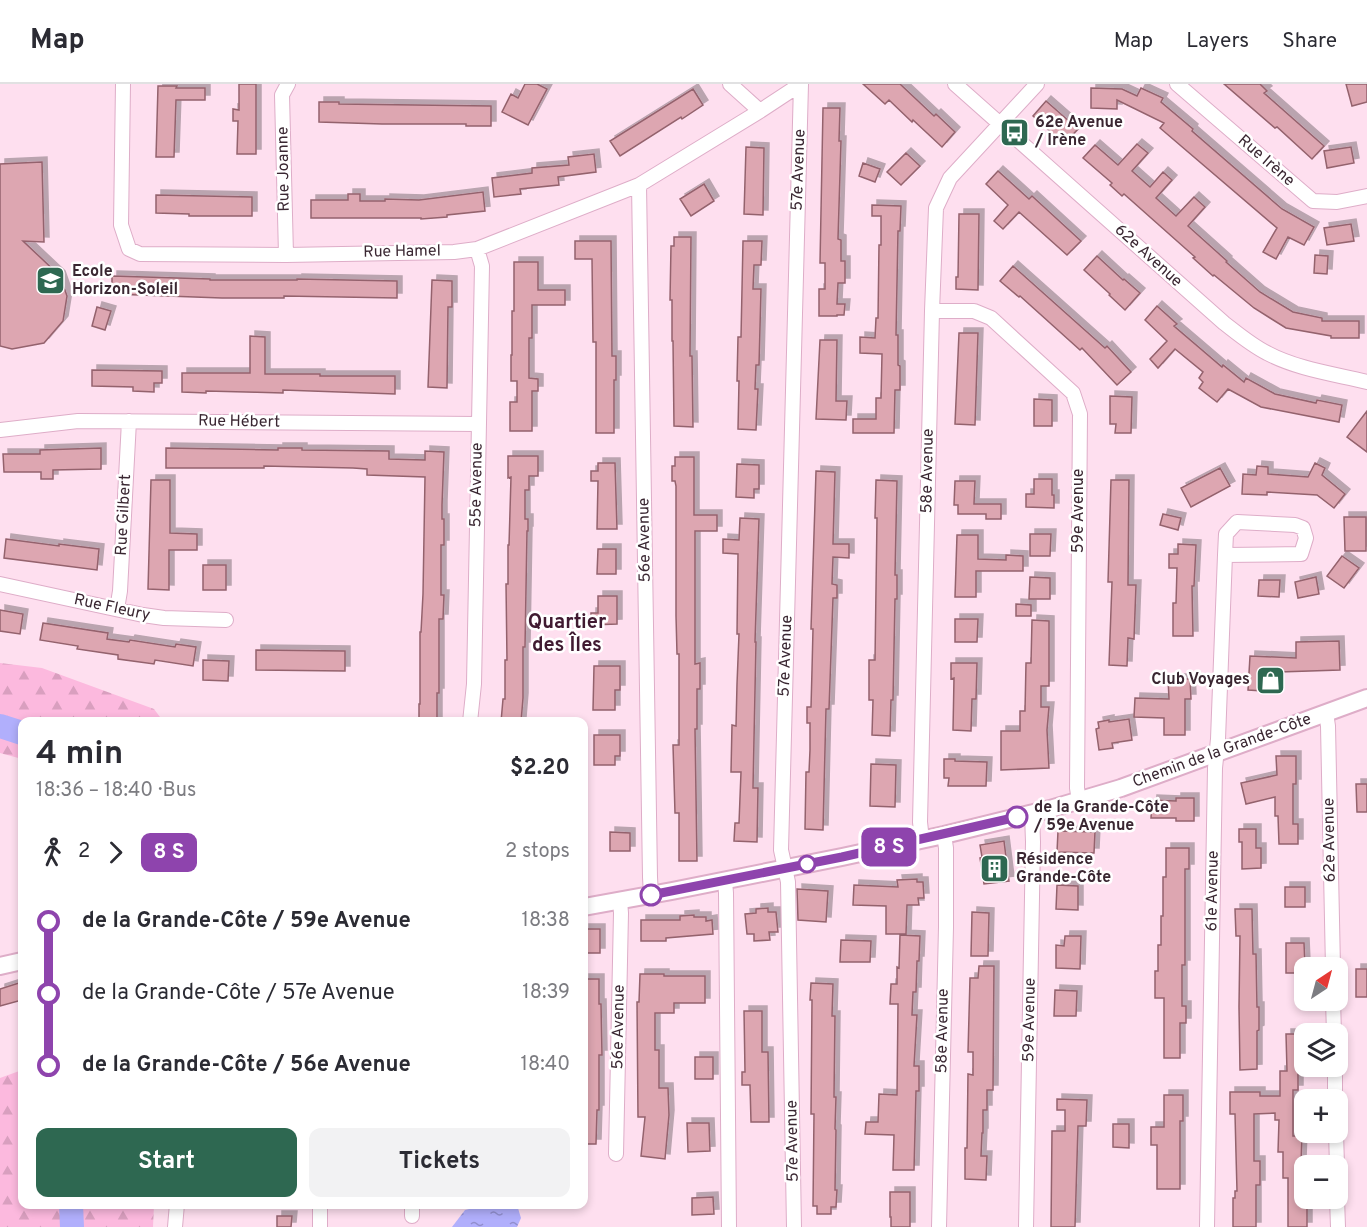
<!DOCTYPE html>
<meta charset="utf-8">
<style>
body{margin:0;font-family:Overpass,sans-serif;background:#f2f2f3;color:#2b2b33;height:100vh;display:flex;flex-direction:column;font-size:22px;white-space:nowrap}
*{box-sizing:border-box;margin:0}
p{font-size:20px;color:#7c7c81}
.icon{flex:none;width:33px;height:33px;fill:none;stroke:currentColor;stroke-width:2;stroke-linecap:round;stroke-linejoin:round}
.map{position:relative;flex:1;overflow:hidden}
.side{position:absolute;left:18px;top:633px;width:570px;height:492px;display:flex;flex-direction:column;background:#fff;border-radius:12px;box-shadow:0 3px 9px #0003}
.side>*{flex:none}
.badge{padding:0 12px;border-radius:9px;font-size:21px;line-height:39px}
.needle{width:39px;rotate:36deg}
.buttons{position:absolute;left:1294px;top:873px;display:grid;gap:12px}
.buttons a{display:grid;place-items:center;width:54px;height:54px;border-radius:12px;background:#fff;box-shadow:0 3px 9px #0003;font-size:30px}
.map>.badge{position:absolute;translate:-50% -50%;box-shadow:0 0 0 3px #fff}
.legs{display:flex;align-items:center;gap:9px;height:66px;padding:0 18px;font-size:20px}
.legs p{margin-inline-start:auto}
.overview{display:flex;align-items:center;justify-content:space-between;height:102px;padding:0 18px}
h1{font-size:33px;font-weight:700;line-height:45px}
.cta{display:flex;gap:12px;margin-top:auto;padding:12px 18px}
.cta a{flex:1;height:69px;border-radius:12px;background:#2e6851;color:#fff;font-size:24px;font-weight:700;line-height:69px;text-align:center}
.cta a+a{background:#f2f2f3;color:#2b2b33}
ul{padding:0 18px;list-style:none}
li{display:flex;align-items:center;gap:21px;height:72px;font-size:22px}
li i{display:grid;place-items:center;width:9px;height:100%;margin:0 8px;background:currentColor}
li i::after{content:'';width:15px;height:15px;margin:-8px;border:4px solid;border-radius:50%;background:#fff}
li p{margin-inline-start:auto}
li:first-child i{background:linear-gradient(#0000 50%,currentColor 0)}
li:last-child i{background:linear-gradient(currentColor 50%,#0000 0)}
header{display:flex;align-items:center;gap:36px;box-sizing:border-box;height:84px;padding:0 30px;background:#fff;border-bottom:2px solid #e1e1e2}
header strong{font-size:28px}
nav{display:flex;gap:33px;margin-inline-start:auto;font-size:21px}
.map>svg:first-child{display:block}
</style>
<header>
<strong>Map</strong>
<nav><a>Map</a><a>Layers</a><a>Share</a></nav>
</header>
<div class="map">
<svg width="1367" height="1143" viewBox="0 0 1367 1143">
<defs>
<pattern id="forest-firs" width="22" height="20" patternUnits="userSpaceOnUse" patternTransform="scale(1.5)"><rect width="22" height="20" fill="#fcb9de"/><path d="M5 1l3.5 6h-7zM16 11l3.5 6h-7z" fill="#d99fbf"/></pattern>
<pattern id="water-ripples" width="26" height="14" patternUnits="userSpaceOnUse" patternTransform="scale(1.5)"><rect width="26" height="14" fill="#b1affc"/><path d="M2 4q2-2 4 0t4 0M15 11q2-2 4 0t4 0" fill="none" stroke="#918ecd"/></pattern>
<filter id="shadow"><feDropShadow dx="5" dy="-5" stdDeviation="0" flood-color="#0004"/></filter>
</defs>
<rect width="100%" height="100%" fill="#fedfef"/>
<path fill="url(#forest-firs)" d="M0,579L42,584L154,625L163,637L22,638V675L0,669Z
M22,986V1120L154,1121L153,1143H0V994Z"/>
<path fill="url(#water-ripples)" d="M486,1121H517L521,1134L517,1143H452L465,1126Z"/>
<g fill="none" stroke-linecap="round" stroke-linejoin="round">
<path stroke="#b1affc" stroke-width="24" d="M0,642L22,649
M71,1120L72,1143"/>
</g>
<path fill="#dda6b1" stroke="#94626d" stroke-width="1.5" filter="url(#shadow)" d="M239,0H256V70H237L238,37H233V25L239,26Z
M525,0H537L547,5L528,41L502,28L511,10L518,14Z
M863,0H900L934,32L936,30L955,48L942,63L913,36L912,38L889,16L885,20Z
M1224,0H1260L1267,7L1264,9L1324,62L1312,75L1277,43L1275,44Z
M1346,0H1367V18L1352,22Z
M158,2H177L176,4H205V16H176L174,73H156Z
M1091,4L1122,5L1137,12L1141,4L1163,14L1161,18L1193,45L1192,47L1282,125L1314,143L1304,161L1288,153L1276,175L1263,168L1277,144L1160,44L1164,39L1117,16V25L1091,24Z
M693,5L703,21L682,35L681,33L620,72L610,57Z
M1046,17L1078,45L1064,60L1033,32Z
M319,18H339V20L491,22V42H466V40H382L319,38Z
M823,24H840L839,57H841L838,155L841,156V177H845V199H838L837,220H845L844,231H837V232H819V205H825V179H820Z
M1137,60L1148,69L1132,87L1150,103L1163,88L1172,96L1156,114L1176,132L1194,113L1205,123L1188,142L1227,177L1226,178L1260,208L1293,228L1322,234V237H1359V254H1331V252L1286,244L1254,224L1214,191L1213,192L1193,174L1195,173L1124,110L1122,112L1110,101L1112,99L1083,74L1095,61L1118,81Z
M746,63L764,64L763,131L744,130Z
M1351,63L1354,79L1327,84L1324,67Z
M906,69L920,82L901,101L887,88Z
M594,70L596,88L558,93L559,101L520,105L521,110L494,113L492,94L532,89V84L569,81L568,73Z
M42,78L44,158L23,157L60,192L67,212L63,237L44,259L12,265L0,262V80Z
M863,79L880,85L875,98L859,92Z
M998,87L1029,115L1032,112L1081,157L1067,171L1019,128L1003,145L994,137L1008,121L986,100Z
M704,100L714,117L691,132L680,115Z
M483,108L485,127L447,131V133L421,135V134H311V116H348V110H360V117H385V115L419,116Z
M156,111L252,113V132H189V130L156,129Z
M872,121L901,122L900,147H898L896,251H898V281L900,282V306H895L894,349H853V335H876V314H881L882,270L860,269V253L875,254L876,234H878L879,161H881V132H872Z
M959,130H979L978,206L956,205V193H958Z
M1351,140L1354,157L1327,161L1324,144Z
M674,153H691L690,272H692L693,343L674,342L673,257H672V216H670L671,162H674Z
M575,157H611L612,272H616V296H614V349H596V258H593L592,175H575Z
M743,157H762L761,181H754L753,205H761L759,281H756L755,305H758L756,346L738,345L739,297H737L738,253H741Z
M1315,171L1328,172L1327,190L1314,189Z
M1097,172L1123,196L1124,195L1140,209L1125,226L1109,211L1110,210L1084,186Z
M514,178H538V206H565V221H532V254H529V294L538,295V307H532V347H510V318H517V297H511V271H512V227H514Z
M1013,182L1105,264L1107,262L1131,288L1117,301L1082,264L1080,266L1020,212L1019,213L1000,197Z
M112,192L210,195V196H297V195L397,197V214L284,212V214H222L112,210Z
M432,196L452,197V223H448L447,304L428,303Z
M1157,222L1177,240L1174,242L1222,283L1223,281L1244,298L1246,294L1275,310L1316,319L1317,316L1342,321L1339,338L1261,323L1228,305L1217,318L1199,304L1203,298L1199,294L1203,288L1175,265L1158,284L1150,275L1167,257L1145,236Z
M97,223L111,227L105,246L92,242Z
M959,249H978L975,341L955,340Z
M250,252L265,253V290H320V292H395V310L283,306V309L206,307V309L182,308V289H250Z
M820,256H837L836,317H847L846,336L816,335Z
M92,286L162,287V299H154V308L133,307V303L92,302Z
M1110,312L1132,313L1131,349H1115L1116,340H1110Z
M1034,315L1052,316V342H1034Z
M1367,327V368L1347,353Z
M101,364V385L53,386V395H41V388H4L3,370H40V366Z
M166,364L278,366V364H302V366L389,367V375L425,376V367L444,368L442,421V435H444V461H441V511H444L443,535H439V609H437V638H419V620H420V548H421L423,510L425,393L367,391V385L353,384L264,382V384H166Z
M508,372H538V392H529V406H525V435H528V447H527L525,563H523V614L521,638H501L503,615H505V576H507L506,500H508V461H509L511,393L508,394Z
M675,373H694V431H717V447H695V580L700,579V605H697V645H695L697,777H679V729H675L673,661H679V570H677L676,532V402L675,397H672V382H675Z
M598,379H615L617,445H597L598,397H591V387H598Z
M1315,379L1325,384L1322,391L1345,410L1334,424L1317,411L1267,408V411L1242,410L1243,390L1256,391L1257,382L1268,383V390L1308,393Z
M737,380L759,381V405H754V414L736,413Z
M1220,384L1230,402L1191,423L1181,404Z
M816,387L835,388L833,460H849V474L833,473L832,500L837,501V514H833L829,625H826L823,746L805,745L806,688H809L810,666V639H807V623H811L812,586L813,545H811Z
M1034,395H1052V411H1054V424L1026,423V410H1034Z
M151,396H170V449L197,450V466H169V506L148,505Z
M876,396L897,397L895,491H897V515H895L893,616H891L890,652L872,651L873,616H869V576H875L877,434H875Z
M1111,396H1129L1128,501H1136L1134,555L1128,554L1127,582L1109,581L1112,498H1108Z
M955,397H975L974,420H1001V435H986V430H958V421H954Z
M1163,430L1181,434L1178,446L1160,441Z
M1344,433H1366V467H1345Z
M740,434L759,435L755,558H756L753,704H758L757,758L734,757L735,739H739L741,688H731L732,641L736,642L737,600L739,550H737L738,470L723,469V455L739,456Z
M1030,450H1051L1050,472H1030Z
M957,451H978V475L1006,476V471L1023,472V487H976V513H955Z
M6,455L59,462V460L99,465L97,486L4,474Z
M1178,460L1196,461L1194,502H1192L1193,552H1173V519H1176L1177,484H1169V470H1178Z
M598,465H616V490H597Z
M1342,472L1359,484L1344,504L1327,492Z
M203,481H226V506H203Z
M1030,493L1050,494V515H1029Z
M1316,493L1319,510L1298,514L1295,498Z
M1259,496H1280L1279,513L1258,512Z
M598,512H617V540L591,541V529H598Z
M1016,520L1031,521V532H1016Z
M0,526L23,530L20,550L0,547Z
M955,535H978L977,558H955Z
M1032,536L1049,537V602H1041V623H1049L1047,646L1049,684L1001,686V647H1020V627H1025L1026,579H1031Z
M43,539L108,549L107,555L129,558L130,556L175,563L176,560L196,563L193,582L155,576L154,580L118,575V571L77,565L78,562L40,556Z
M1339,557L1340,586L1279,588L1278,608L1248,606L1250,572L1296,574V558Z
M256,566L345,567V587L256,586Z
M203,576L229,577L228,597L203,596Z
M951,579H977L976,615H972L971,647L953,646L954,594L951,595Z
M594,582H620V606H615V626H593Z
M1168,595H1190L1191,615H1185V651H1164V634L1134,633L1135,614L1169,615Z
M1129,635L1132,656L1112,659L1113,664L1099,666L1096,645L1099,644L1098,638L1109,636V638Z
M594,651H620V672H615V681H594Z
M1276,672H1296V700H1293V740H1298V760H1279L1278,732H1275V713L1246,720L1241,699L1277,691Z
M944,675H955V677L987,678L986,702H948L949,694H944Z
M871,680L896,681L895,723L870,722Z
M1356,700H1367V728H1357Z
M1176,714H1194V737H1176V734H1151L1152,716L1176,717Z
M1239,745H1256V764H1261V784L1242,785V758H1239Z
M1058,747L1095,748L1094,769L1057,768Z
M610,748L630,749V767H610Z
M1004,757L1009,797L984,800L980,774L982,773L980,761Z
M1166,764H1189V785H1185V881H1182V922H1186V939H1180V974H1164V914H1155V887H1158V861H1161V832H1163V793H1166Z
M917,795V798H923L924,814H918L919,821H907L906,850H886V822L853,821L854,801L898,803L897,796Z
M1057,801L1078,802V826L1056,825Z
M1285,803H1305V823H1285Z
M797,805L828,807L826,838L798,836Z
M768,824V828H776L778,848H769L770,856L754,857V850H747L745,830L756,829V825Z
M1235,825H1252L1253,870H1256L1257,923H1259V946L1257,947V985L1240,986L1239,923L1240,852H1236Z
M972,828L989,829L988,872H971Z
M694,831V833H706V837L712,836L713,850L666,854V857H641V836H680V832Z
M584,845H600V869H584Z
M900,851L920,852L919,877H917L916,908H913L912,931H917L914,982H919V1007H916L914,1086H893L894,1051L865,1050L866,1038H878L879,1010L897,1011L898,920H890L891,900H897V883L899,884Z
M1065,852H1081L1080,885L1056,884V861L1064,862Z
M841,856L871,857L870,878H840Z
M1286,859H1304L1305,882H1301V889H1286Z
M979,882H994L993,1006H987V1026H983V1049H982L981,1072H987L986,1096L965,1095V1064H967L968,990L973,991V968H968L970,894H978Z
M1356,885H1367V913H1356Z
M640,890H664V892H705V919H674V929H655V966H659V1004H668L669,1031L665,1075L641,1072L645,1033H638L637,918H639Z
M584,895H599V920H601L602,971H599V1026H597L596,1060H584Z
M22,898V916L0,922V905Z
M811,899L833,900L832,932H835L834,1013H836L835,1045L836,1046L835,1106H837L836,1123H831V1130H817V1122H813L814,1030H811L812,916H810Z
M1055,906L1077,907L1076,932H1054Z
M744,927H762V968H768L769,1038H751L750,1001H742V988H745Z
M1286,950H1303V976H1298V1006H1293V1052H1302L1301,1079H1305V1114H1307V1143H1288V1094H1283V1068H1278L1279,1036H1275V1029L1254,1030V1077H1260V1101H1256V1143H1233V1114H1235V1107H1237L1236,1070L1235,1030H1230V1008H1260V1012H1280V987H1287Z
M695,973H713V995H695Z
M1164,1011H1183V1037H1180V1105H1157V1061H1151V1043H1164Z
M1057,1015L1087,1016L1086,1042H1078L1075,1143H1051L1052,1047H1065V1026H1057Z
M687,1039H709L710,1067L688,1068Z
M1113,1040H1129V1064L1113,1063Z
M890,1108H910V1143H891V1133H890Z
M713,1113L714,1130L692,1131V1114Z
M277,1132H292L291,1143H277Z"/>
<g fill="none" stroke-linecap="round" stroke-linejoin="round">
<defs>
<path id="minor" d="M123,0L121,141L129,165L140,170L286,171L454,168L477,165L639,101L760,27L801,0
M730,0L760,27
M955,0L1224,239C1237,249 1251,261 1267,269C1297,285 1334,290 1367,298
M1177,0L1313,117L1337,118L1367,112
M639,101L650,793L651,811
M286,171L282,11L288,0
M932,227H974L991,234L1073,309L1080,330L1077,704L1079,717
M0,346L78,337L478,340
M0,500L143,531L164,534L226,536
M117,525L120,507L129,337
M1326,629L1328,642L1333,884
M470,638L474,600L482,182L477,165
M922,756L920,738L932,227L936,124L950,94L1037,0
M725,797L726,809L729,1143
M1333,916L1334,950
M1335,982V1016
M1336,1048L1337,1082
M616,1070L621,829L620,817
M1337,1114L1338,1143
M412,1132V1120
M175,1143L177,1120
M320,1143V1120
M794,1143L788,798L781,766L801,0
M939,1143L946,843V764L944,751
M1026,1143L1033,758L1032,730
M1207,1143L1215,684L1218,655L1225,471L1226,450L1237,438L1295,441L1303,444L1306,454L1301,470L1225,471"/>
<path id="major" d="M584,823L672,807L842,773L944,751L1050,725L1121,704L1367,614
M0,882L22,877"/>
</defs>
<use href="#minor" stroke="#deadc8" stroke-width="16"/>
<use href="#major" stroke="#deadc8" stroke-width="20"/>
<use href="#minor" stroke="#fff" stroke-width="14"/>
<use href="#major" stroke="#fff" stroke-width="16"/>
</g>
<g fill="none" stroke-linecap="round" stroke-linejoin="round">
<defs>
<path id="line-1" d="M651,811L842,773L1017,733"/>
</defs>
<use href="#line-1" stroke="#fff" stroke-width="14"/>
<use href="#line-1" stroke="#8e44ad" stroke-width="9"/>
</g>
<defs>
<symbol id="bus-square" viewBox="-11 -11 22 22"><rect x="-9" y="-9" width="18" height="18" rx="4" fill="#2e6851" stroke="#fff"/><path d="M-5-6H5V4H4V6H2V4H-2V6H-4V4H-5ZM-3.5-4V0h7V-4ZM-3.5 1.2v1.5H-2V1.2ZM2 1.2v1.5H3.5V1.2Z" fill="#fff"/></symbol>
<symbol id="school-square" viewBox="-11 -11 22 22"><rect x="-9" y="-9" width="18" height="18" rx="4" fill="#2e6851" stroke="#fff"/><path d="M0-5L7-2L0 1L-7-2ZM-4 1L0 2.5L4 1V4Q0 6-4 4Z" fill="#fff"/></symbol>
<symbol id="shop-square" viewBox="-11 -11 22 22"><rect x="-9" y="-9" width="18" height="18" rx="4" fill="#2e6851" stroke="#fff"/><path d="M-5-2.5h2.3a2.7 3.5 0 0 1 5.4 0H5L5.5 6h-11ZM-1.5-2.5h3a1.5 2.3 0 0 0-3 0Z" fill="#fff"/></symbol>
<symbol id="building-square" viewBox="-11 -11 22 22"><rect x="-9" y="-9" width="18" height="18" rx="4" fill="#2e6851" stroke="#fff"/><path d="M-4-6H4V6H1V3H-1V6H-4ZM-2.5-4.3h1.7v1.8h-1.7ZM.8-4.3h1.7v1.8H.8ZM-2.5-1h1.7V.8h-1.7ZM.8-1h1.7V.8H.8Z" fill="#fff"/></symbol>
</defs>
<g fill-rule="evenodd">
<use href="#bus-square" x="998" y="32" width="33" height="33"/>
<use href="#school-square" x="34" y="180" width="33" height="33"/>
<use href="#shop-square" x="1254" y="580" width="33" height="33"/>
<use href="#building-square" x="978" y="768" width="33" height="33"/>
</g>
<g fill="#fff" stroke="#8e44ad" stroke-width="3">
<circle cx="1017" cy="733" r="10"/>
<circle cx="807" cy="780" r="8"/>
<circle cx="651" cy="811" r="10"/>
</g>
<g text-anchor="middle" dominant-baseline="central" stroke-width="5" stroke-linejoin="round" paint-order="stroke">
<g font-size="16" font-weight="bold" fill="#3a2732" stroke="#fff" text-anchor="start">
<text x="1035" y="39">62e Avenue<tspan x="1035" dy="18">/ Irène</tspan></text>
<text x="72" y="188">Ecole<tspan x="72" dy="18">Horizon-Soleil</tspan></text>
<text x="1250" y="596" text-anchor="end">Club Voyages</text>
<text x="1016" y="776">Résidence<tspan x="1016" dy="18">Grande-Côte</tspan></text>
</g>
<g font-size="16" fill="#3a2732" stroke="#fff">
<text transform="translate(1266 77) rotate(41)">Rue Irène</text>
<text transform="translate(284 85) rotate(-91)">Rue Joanne</text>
<text transform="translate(799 86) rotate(-88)">57e Avenue</text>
<text transform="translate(402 168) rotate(-1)">Rue Hamel</text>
<text transform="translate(1148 172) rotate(42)">62e Avenue</text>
<text transform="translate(239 338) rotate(1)">Rue Hébert</text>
<text transform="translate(928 387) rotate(-89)">58e Avenue</text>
<text transform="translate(477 401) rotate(-89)">55e Avenue</text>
<text transform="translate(1079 427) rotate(-90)">59e Avenue</text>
<text transform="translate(124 431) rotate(-87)">Rue Gilbert</text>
<text transform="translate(645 456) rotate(-91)">56e Avenue</text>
<text transform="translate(112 524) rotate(12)">Rue Fleury</text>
<text transform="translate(786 572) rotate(-88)">57e Avenue</text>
<text transform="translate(1222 667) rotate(-20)">Chemin de la Grande-Côte</text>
<text transform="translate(1330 756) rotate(-91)">62e Avenue</text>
<text transform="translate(1213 807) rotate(-89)">61e Avenue</text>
<text transform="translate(1030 936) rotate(-89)">59e Avenue</text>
<text transform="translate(619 943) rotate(-89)">56e Avenue</text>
<text transform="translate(943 947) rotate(-89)">58e Avenue</text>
<text transform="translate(793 1057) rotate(-91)">57e Avenue</text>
</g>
<g font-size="16" font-weight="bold" fill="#3a2732" stroke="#fff" text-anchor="start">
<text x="1034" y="724">de la Grande-Côte<tspan x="1034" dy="18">/ 59e Avenue</tspan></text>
</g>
<g font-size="20" font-weight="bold" fill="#401a31" stroke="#fff">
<text x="567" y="539">Quartier<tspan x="567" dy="23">des Îles</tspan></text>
</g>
</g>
</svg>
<div class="buttons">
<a><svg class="needle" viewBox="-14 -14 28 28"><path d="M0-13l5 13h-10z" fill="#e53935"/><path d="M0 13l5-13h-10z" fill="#7c7c81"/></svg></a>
<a><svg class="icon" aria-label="layers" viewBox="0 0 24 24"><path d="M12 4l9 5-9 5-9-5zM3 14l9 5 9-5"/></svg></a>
<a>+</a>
<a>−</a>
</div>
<b class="badge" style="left:889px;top:763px;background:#8e44ad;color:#fff">8 S</b>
<section class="side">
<div class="overview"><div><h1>4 min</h1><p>18:36 – 18:40 · Bus</p></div><b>$2.20</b></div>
<div class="legs"><svg class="icon" aria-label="walk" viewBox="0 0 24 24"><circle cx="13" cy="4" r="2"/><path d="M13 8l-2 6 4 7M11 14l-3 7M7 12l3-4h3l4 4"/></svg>2<svg class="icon" aria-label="forward" viewBox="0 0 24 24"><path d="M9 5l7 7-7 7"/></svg><b class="badge" style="background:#8e44ad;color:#fff">8 S</b><p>2 stops</p></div>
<ul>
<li><i style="color:#8e44ad"></i><b>de la Grande-Côte / 59e Avenue</b><p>18:38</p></li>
<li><i style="color:#8e44ad"></i><span>de la Grande-Côte / 57e Avenue</span><p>18:39</p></li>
<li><i style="color:#8e44ad"></i><b>de la Grande-Côte / 56e Avenue</b><p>18:40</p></li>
</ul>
<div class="cta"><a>Start</a><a>Tickets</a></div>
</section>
</div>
